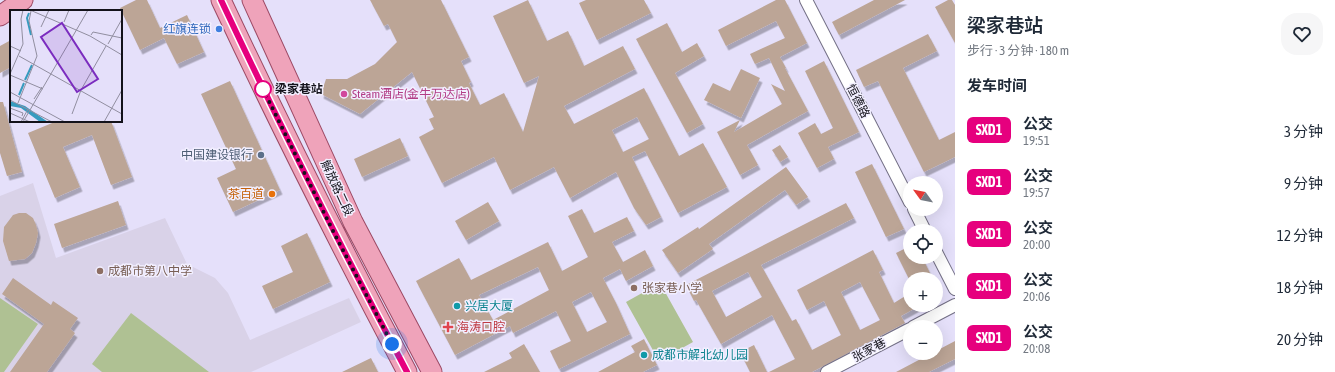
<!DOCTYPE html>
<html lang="zh">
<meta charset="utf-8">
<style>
body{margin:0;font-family:"Asap Condensed","Noto Sans SC",sans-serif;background:#f6f6f7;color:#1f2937;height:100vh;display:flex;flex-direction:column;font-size:15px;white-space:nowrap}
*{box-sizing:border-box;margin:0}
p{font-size:13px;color:#747a83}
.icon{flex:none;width:22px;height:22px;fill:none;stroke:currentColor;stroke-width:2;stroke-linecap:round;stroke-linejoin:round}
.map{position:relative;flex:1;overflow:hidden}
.details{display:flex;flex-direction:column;background:#fff;width:380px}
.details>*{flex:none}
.badge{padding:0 8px;border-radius:6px;font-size:14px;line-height:26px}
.needle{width:26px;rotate:303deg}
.tools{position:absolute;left:903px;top:176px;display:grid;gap:8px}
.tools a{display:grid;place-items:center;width:40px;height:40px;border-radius:50%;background:#fff;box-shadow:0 4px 16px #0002;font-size:20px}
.you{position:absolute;width:20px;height:20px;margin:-10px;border:3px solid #fff;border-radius:50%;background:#1a73e8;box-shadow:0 0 0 6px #1a73e833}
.map>.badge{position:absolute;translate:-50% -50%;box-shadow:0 0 0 2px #fff}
h2{padding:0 12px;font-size:15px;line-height:36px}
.round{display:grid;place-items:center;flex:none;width:42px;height:42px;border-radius:16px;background:#f6f6f7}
.head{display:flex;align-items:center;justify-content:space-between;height:68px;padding:0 12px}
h1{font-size:19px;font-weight:600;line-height:30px}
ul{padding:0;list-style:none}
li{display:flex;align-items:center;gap:12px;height:52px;padding:0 12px}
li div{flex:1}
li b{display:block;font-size:15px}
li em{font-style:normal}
li .badge{min-width:44px;font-weight:700;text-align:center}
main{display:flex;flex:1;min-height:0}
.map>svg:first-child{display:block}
</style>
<main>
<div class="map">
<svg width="955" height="372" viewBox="0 0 955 372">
<defs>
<filter id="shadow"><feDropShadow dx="2.5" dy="4.5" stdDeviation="0" flood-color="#0004"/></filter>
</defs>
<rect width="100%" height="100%" fill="#e5e0fa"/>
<path fill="#d9d2e8" d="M33,183L56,258L165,218L187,264L215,278L228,293L250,340L349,298L361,322L251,372H0V196Z"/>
<path fill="#afc193" d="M660,283L693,342L659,361L626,302Z
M0,298L38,324L4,372H0Z
M131,313L209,372H102L92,364Z"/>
<path fill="#bca596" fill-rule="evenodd" filter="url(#shadow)" d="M136,0H147L160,28L187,15L204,52L177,64L164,38L140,50L120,8Z
M370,0H441L469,57L461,61L471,82L469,83L480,105L504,93L523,132L539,76L524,83L493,16L528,0L547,41L568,31L584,66L623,46L635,69L564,106L574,124L644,88L679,156L703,143L727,187L678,213L645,151L632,157L661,217L646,225L634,208L616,172L570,198L554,167L510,190L494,157L442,183L419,137L434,129L429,119L434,117L412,72L360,114L321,94L326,79H347L375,64L397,42L388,24L384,26ZM637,117L649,139L623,152L612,130Z
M586,0H644L651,13L597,40L579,3Z
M776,0H785L807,43L780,57L786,68H785L808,111L747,145L758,165L740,175L717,132L740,120L734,132L782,104L771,84L785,91L769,58L755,64L750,54L785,38L776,21L726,46L718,30Z
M874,0H905L839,35L832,22Z
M948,0H952L955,5V43L935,7Z
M667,23L682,52L697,43L704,56L675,73L703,124L687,133L636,39Z
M928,34L937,51L903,68L939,140L955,132V157L924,172L878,81L864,87L856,70Z
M11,40V67L0,73V46Z
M824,61L859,132L828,147L834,159L817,168L798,133L815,123L821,134L833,128L805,71Z
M741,69L760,78L741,118L704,100L713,83L730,91Z
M230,81L280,190L233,212L217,178L236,169L201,94Z
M0,102H3L22,172L7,176L0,153Z
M57,121H111L132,177L111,185L92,135L63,147L80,187L55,198L28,133Z
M400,138L408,156L362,177L354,159Z
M780,145L788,157L780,162L772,150Z
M872,164L904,229L886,237L855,172Z
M786,167L808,197L796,205L785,190L709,244L713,249L678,273L662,250L698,227L699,229Z
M118,201L126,225L62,248L54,224Z
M488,202L499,221L466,240L455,221Z
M846,203L854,218L761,265L792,321L796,319L812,350L841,335L824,301L807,310L797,290L873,250L883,270L879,272L894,303L910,293V305H921L901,316L905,323L812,372H769L795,359L772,315L721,344L696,300L694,301L686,285ZM748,272L762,297L726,317L712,291ZM860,282L880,320L860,330L841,292Z
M582,209L594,233L627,217L634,231L612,242L623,262L645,250L653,266L626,281L620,269L603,278L616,303L630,334L559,369L550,351L571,341L556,311L513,333L510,326L455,355L416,281L459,258L471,280L548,242L562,271L588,257L568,216ZM538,267L549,290L493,320L479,295ZM591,292L607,322L587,332L572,302Z
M19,213H26L33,218L36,225L38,233L36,243L32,253L25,259L9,261L3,241L4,227L13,215Z
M307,233L330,282L273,309L262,286L293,272L281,246Z
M910,246V257H922L933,279H909L896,253Z
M13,278L51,305L53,301L78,318L70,329L75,333L47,372H10L44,324L2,294Z
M644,339L657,365L643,372H598L635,352L631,346Z
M955,341V359L929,372H896L932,353H936V351Z
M524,344L540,372H484L512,358L509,353Z
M754,345L767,372H750L740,352Z
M371,358L378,372H342Z"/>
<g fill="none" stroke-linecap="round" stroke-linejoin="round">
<defs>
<path id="street" d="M806,0L910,202
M914,209L925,231
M936,252L955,289
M913,327L955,305
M827,372L910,329"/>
<path id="primary" d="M221,0C280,126 342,249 407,372
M252,0L353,222L432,372
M0,16L23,0"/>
</defs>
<use href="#street" stroke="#747086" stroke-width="14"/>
<use href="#primary" stroke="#9c4964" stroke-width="21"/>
<use href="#street" stroke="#fff" stroke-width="12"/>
<use href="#primary" stroke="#efa3ba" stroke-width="19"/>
</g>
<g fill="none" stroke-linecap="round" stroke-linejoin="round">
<defs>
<path id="line" d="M221,0C280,126 342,249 407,372"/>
</defs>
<use href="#line" stroke="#fff" stroke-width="9"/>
<use href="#line" stroke="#e6007e" stroke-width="6"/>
<path stroke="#13121a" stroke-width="4" stroke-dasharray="0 7.2" d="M263,89L334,233L392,344"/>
</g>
<circle fill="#3f7fe0" stroke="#f2efff" stroke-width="1.5" cx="219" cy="29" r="4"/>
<circle fill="#fff" stroke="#e6007e" stroke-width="2" cx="263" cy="89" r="8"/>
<circle fill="#d1479c" stroke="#f2efff" stroke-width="1.5" cx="344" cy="94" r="4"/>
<circle fill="#5c6f8a" stroke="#f2efff" stroke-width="1.5" cx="261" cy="155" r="4"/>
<circle fill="#e8710a" stroke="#f2efff" stroke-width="1.5" cx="272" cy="194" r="4"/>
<g fill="#8d6e63" stroke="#f2efff" stroke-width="1.5">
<circle cx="100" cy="271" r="4"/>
<circle cx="634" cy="288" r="4"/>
</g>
<g fill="#0f9aa8" stroke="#f2efff" stroke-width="1.5">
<circle cx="457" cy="306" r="4"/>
<circle cx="644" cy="355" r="4"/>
</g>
<path fill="#e0444e" stroke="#f2efff" stroke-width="1.5" d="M446 321h4v4h4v4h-4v4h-4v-4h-4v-4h4z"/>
<g text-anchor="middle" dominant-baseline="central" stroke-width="3" stroke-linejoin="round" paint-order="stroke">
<g font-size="12" fill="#366cbe" stroke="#f2efff" text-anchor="end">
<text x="211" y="29">红旗连锁</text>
</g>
<g font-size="12" font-weight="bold" fill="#13121a" stroke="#f2efff" text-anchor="start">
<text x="275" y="89">梁家巷站</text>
</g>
<g font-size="12" fill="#b23c85" stroke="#f2efff" text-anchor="start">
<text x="352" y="94">Steam酒店(金牛万达店)</text>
</g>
<g font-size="12" fill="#13121a" stroke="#f2efff">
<text transform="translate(858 101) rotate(63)">恒德路</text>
<text transform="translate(337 188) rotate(65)">解放路二段</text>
<text transform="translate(869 350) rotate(-28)">张家巷</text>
</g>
<g font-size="12" fill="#4e5e75" stroke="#f2efff" text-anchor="end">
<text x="253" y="155">中国建设银行</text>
</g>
<g font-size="12" fill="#c56008" stroke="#f2efff" text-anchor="end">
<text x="264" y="194">茶百道</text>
</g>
<g font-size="12" fill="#785e54" stroke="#f2efff" text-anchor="start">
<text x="108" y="271">成都市第八中学</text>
<text x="642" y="288">张家巷小学</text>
</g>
<g font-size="12" fill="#0d838f" stroke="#f2efff" text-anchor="start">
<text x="465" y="306">兴居大厦</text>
<text x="652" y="355">成都市解北幼儿园</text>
</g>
<g font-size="12" fill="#be3a42" stroke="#f2efff" text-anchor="start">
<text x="457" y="327">海涛口腔</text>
</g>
</g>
<g transform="translate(10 10)">
<rect width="112" height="112" fill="#e5e0fa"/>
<path d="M0,91L15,96L38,112H30L11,98L0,96Z" fill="#369bbf"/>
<path fill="none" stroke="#369bbf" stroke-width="2" d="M19,3L17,8L21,25M15,70L22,55M9,85L14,73"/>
<path fill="none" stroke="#918ea0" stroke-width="1" d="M20,0L80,26L112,45M54,12L59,0M31,17L39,0M81,25L83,22L112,28M98,34L112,9M0,36L11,41M9,46L112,104M0,64L13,34L11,9L13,0M0,65L33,79M0,82L55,112M24,89L32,77M0,90L42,112M8,93L27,46L19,11L21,1M0,98L13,103L12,106M0,103L20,112M62,104L71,80L96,36M11,112L18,99M13,112L78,0M94,112L112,80"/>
<path fill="#7b2cbf" fill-opacity="0.15" stroke="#7b2cbf" stroke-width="2" d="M52,13L88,69L67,82L31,27Z"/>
<rect width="112" height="112" fill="none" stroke="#13121a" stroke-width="2"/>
</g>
</svg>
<div class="tools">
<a><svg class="needle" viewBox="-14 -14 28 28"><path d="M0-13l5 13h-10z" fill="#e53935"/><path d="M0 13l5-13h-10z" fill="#747a83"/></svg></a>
<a><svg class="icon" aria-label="locate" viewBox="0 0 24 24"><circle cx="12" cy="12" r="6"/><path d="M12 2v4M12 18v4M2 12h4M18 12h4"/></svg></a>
<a>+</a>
<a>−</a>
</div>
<div class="you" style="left:392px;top:344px"></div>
</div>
<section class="details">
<div class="head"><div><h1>梁家巷站</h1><p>步行 · 3 分钟 · 180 m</p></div><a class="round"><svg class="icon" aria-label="heart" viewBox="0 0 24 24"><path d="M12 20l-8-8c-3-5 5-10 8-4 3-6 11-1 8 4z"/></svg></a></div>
<h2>发车时间</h2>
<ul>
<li><span class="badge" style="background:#e6007e;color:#fff">SXD1</span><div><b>公交</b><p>19:51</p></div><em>3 分钟</em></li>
<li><span class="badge" style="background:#e6007e;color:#fff">SXD1</span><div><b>公交</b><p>19:57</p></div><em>9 分钟</em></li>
<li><span class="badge" style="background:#e6007e;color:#fff">SXD1</span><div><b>公交</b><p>20:00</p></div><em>12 分钟</em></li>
<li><span class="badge" style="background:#e6007e;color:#fff">SXD1</span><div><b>公交</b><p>20:06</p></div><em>18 分钟</em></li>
<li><span class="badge" style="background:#e6007e;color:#fff">SXD1</span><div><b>公交</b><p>20:08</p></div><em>20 分钟</em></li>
</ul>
</section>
</main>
